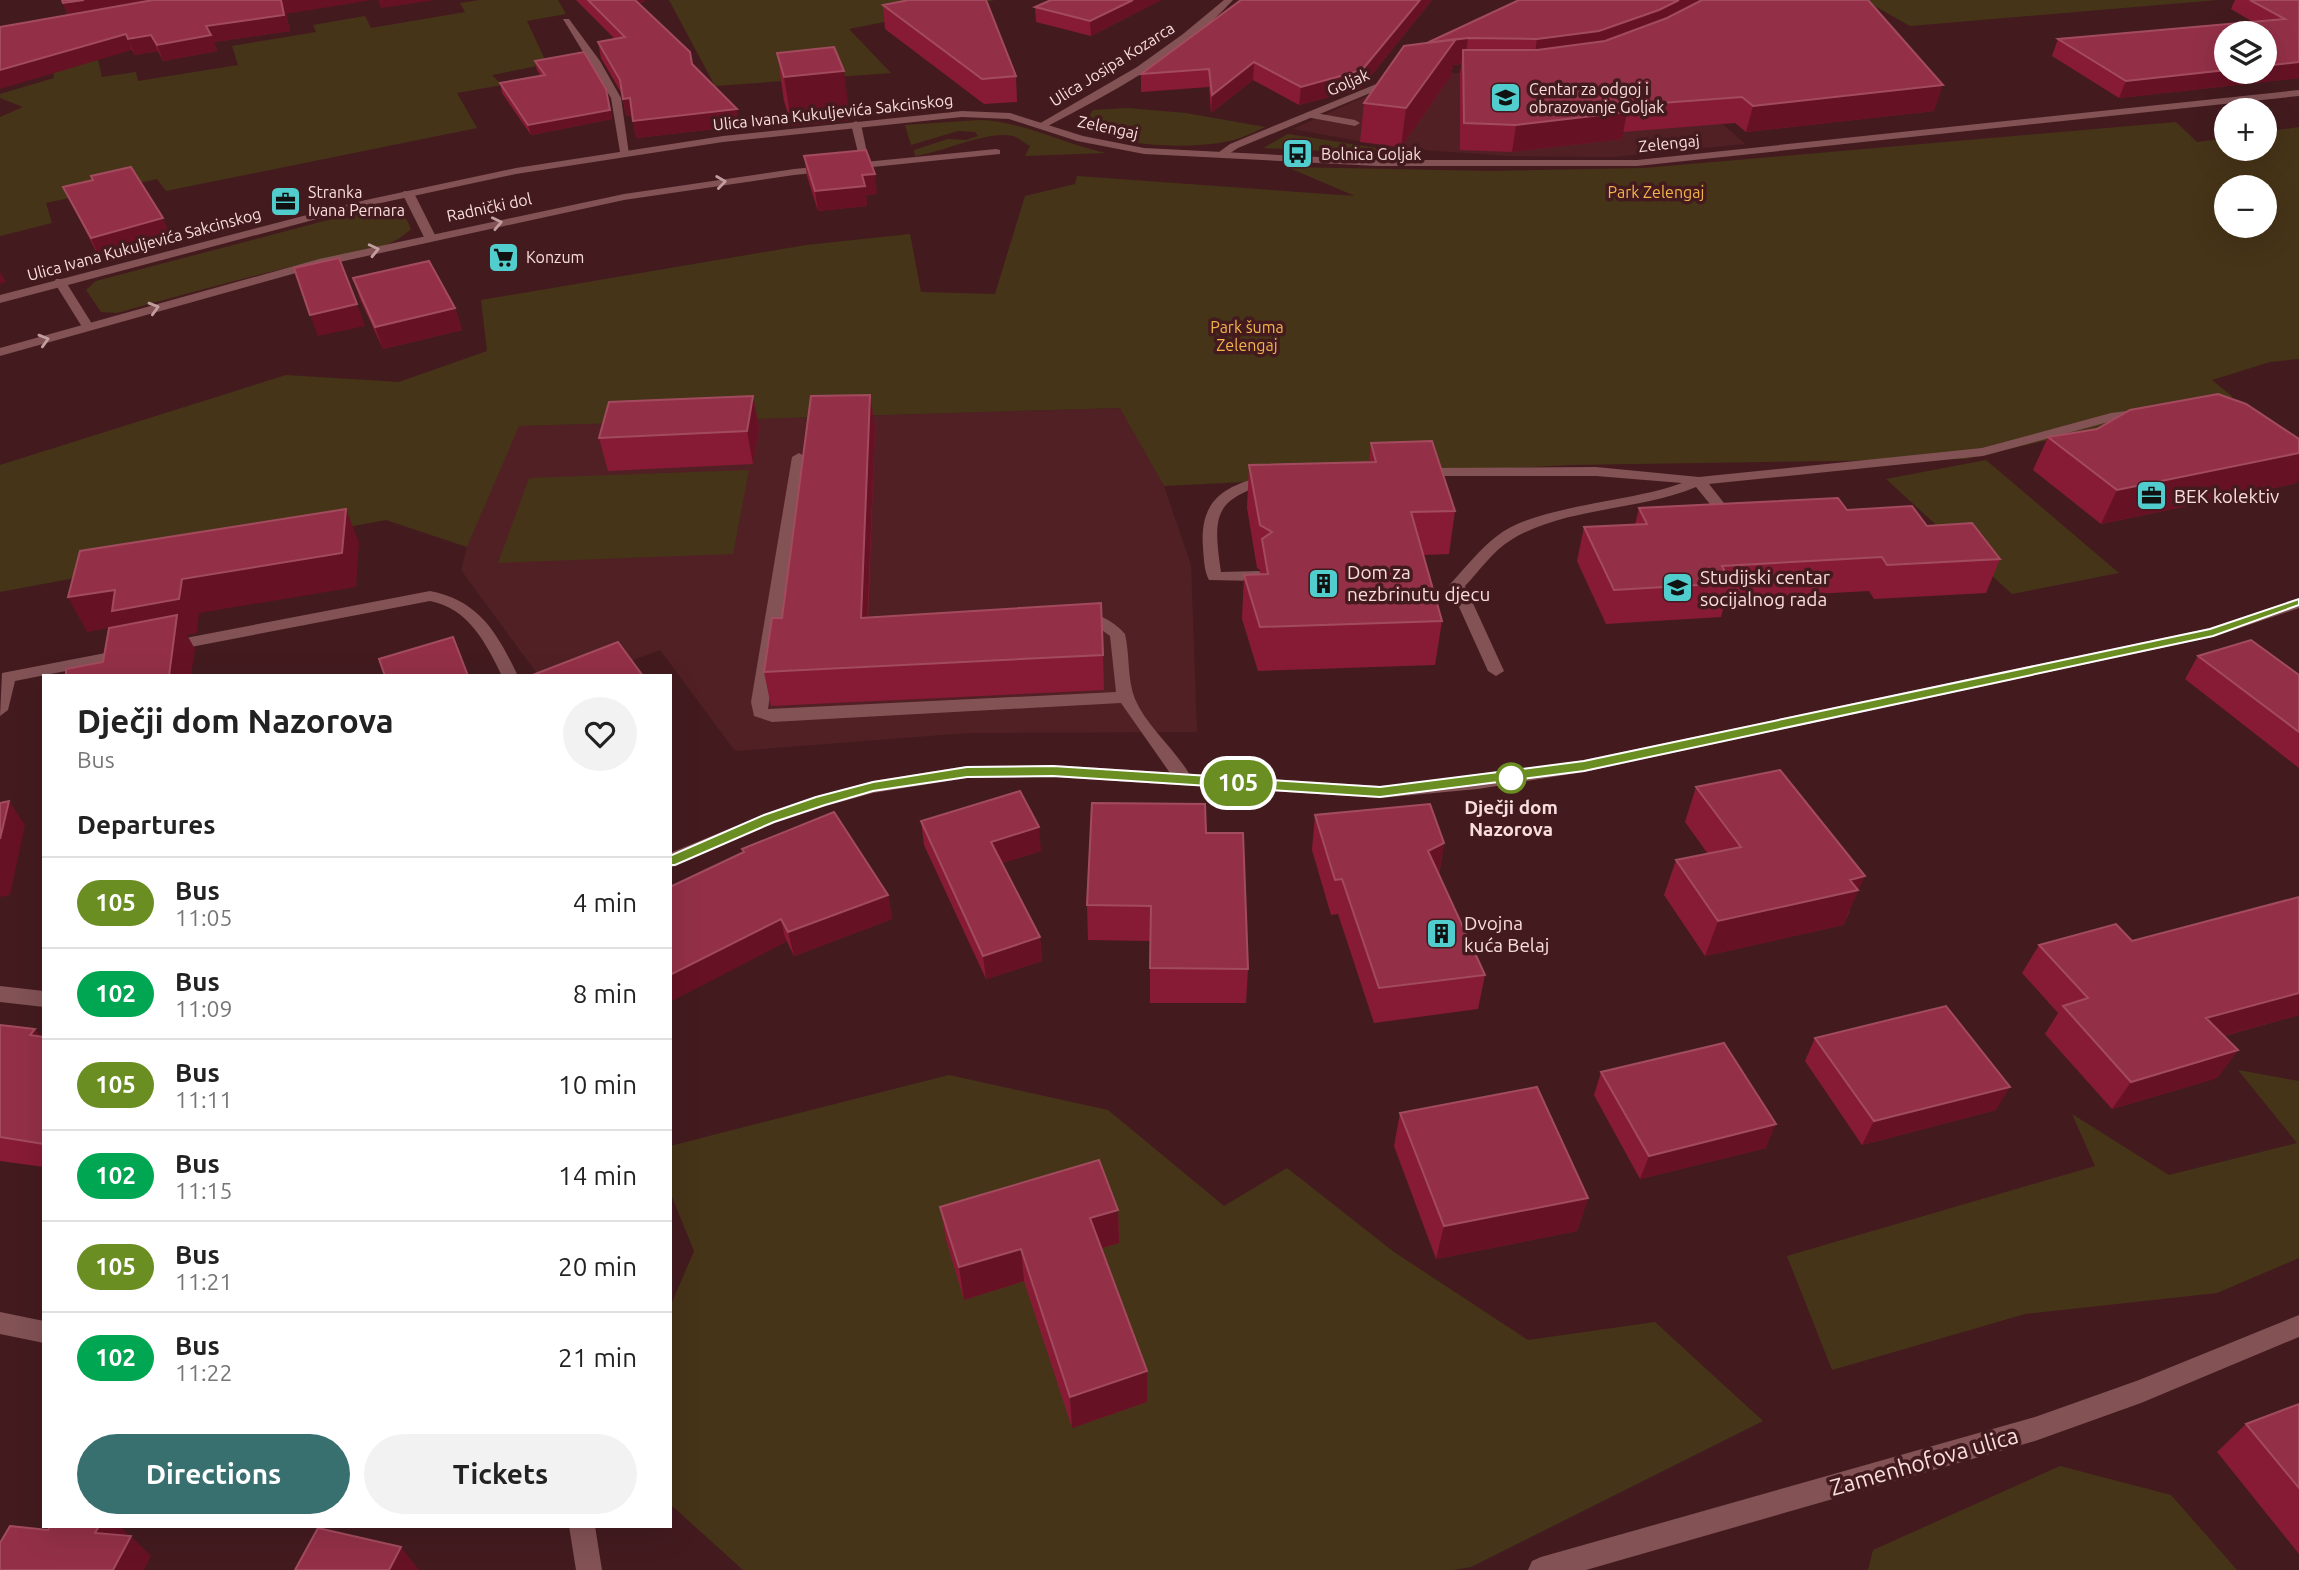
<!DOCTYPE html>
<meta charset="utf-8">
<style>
body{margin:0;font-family:Ubuntu,sans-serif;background:#f2f2f2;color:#222;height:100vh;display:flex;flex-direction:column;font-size:26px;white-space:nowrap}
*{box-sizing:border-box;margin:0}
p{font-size:23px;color:#767676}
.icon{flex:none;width:38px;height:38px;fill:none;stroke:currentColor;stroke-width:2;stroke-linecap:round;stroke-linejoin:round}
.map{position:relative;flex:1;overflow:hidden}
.details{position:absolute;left:42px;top:674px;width:630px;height:854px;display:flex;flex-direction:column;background:#fff;border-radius:0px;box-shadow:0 7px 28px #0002}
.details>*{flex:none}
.badge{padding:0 14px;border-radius:23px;font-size:24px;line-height:46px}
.buttons{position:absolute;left:2214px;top:21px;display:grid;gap:14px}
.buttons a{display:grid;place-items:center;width:63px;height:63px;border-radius:50%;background:#fff;box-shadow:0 7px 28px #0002;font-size:35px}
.map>.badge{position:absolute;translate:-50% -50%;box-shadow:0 0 0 4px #fff}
h2{padding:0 35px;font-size:26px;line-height:63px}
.round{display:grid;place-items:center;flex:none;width:74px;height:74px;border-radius:37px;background:#f2f2f2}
.overview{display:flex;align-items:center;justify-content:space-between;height:119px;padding:0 35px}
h1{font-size:33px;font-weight:700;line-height:52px}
.cta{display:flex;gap:14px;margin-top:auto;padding:14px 35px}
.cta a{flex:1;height:80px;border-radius:42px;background:#386f6f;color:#fff;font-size:28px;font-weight:700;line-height:80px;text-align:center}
.cta a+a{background:#f2f2f2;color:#222}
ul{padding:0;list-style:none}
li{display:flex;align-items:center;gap:21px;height:91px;padding:0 35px;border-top:2px solid #e0e0e0}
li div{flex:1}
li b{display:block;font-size:26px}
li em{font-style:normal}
li .badge{min-width:77px;font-weight:700;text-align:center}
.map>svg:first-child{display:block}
</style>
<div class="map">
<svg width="2299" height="1570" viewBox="0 0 2299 1570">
<rect width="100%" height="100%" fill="#431b1f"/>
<path fill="#512025" d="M1643,52L1745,144L1613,157L1509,156L1396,148L1293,129L1404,79Z
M1121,408L1164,486L1191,565L1197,732L967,733L735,751L660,650L593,675H538L461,570L467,547L518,426Z"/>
<path fill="#463418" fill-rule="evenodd" d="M480,0H558L566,14L527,21L547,64L492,75L502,85L457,93L477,128L166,191L157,179L46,203L52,223L0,236V117L23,107L0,98V94L54,78L52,67L98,60L102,77L136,72L138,81L238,65L232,46L316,32L313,25L365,16L371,28L465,12L460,3Z
M669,0H995L849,29L891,73L715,86Z
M1864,0H2218L1910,26Z
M1127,108L1186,113L1265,127C1252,133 1239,140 1224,142C1196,148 1098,151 1089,116L1093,110Z
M979,120C1023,121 1063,144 1106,153L1025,156L1030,146C1026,144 1020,139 1016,137C991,128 942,153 915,156L914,150L948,139L966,140L978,136L975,132L958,131L911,145L905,125Z
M2176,122L2197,142L2226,138V149H2264L2265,132L2299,127V359L2270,362L2212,380L2233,397L1966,459L1570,465L1164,486L1120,408L519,426L467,547L386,520L0,592V465L286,375L399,382L487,351L481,300L806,245L910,234L921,292L995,294L1025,196L1075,184L1077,176L1355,196L1287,167L1492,171L1644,168ZM2226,187H2264V226H2226Z
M1288,134L1402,152V155L1263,148Z
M385,205C401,207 405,215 411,229C386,254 342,254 310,262C245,278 181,295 117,313L101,312L86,290L96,281Z
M1986,460L2119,573L2012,594L1886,479Z
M749,470L733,554L498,563L529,478Z
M2238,1070L2299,1081V1258L2217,1293L2025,1314L1832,1370L1787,1256L2095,1166L2072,1114L2169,1175L2297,1143Z
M949,1075L1108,1110L1224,1206L1287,1168L1394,1252L1528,1340L1655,1322L1763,1421L1471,1567L1453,1570H743L670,1504V1307L694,1251L670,1192V1146Z
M2060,1466L2171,1495L2237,1570H1868L1873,1550Z"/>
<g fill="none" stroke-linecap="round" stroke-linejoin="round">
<path fill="#825255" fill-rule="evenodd" d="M1310,112L1355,120L1360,123L1355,126L1306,117V113Z
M856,121L861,124L870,167L861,165L851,124Z
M404,191L414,193L436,237L434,239L424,237L402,193Z
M56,279H64L94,327L92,330H84L54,282Z
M2142,409L2147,410V416L2112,421L1983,456L1709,484L1739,522L1732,526L1727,525L1696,487C1639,511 1564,507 1511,540C1494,550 1479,571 1465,586L1504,671L1496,676L1488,671L1449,585L1452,582C1466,567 1480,549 1497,536C1536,505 1633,502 1682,483L1596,476H1421L1414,472L1421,468L1596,467L1699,477L1982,448L2111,413Z
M799,453L806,457L768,709L1116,692L1110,636L1094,624L1075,619L1073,616L1075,613C1093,609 1114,621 1125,634C1130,655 1127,679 1135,699C1148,729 1177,750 1192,779L1189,783H1177L1121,703L772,722L754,716L751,702L792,457Z
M1271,474L1276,475V481C1215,499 1212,511 1221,572L1259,571L1267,576L1259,581L1209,580C1204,571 1204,559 1203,548C1199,497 1227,485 1271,474Z
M430,591C480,601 497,633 518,676H502C486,643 468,608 430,601L170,651L162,646L170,641Z
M126,649L134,654L132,658L15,681L8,710L0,716L2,673Z"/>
<path fill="#825255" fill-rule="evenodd" d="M1224,0H1233C1183,55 1111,93 1046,127L1037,125L1137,67L1183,34Z
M563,19H569L600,61L621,98L629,154L620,152L611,98Z
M1396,76L1401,79L1399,81L1238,148L1224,157L1215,155L1230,144Z
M996,149L1000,150V154L794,175L624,200L321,266L0,356V348L319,259L624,194L794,169Z
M2299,1315V1337L2141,1403L2035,1441L1586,1570H1528L1532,1561L1541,1557L2035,1417L2139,1380Z"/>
<path fill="#825255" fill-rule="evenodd" d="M2299,90V96L1637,166H1377L1144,154L1077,141L1009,119L962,117L723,142L516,174L362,207L0,303V295L361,201L516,168L723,136L962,111L1010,113L1083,136L1144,148L1377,160H1637Z
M2299,598V608L2213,637L1584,772L1478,789L1380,798L1053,777L967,778L873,793L826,806L775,823L670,868V853L763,815L815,797L873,781L967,766L1053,765L1380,786L1478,777L1584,760L2210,628Z
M0,986L44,991V1007L0,1002Z
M0,1312L44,1321V1343L0,1334Z
M569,1526H595L602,1570H576Z"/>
</g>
<path fill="#871b35" d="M576,0H644L645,2L639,3L692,64L740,126L636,138L632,115L626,116L622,94L601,58L598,42L615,39Z
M1051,0H1161L1091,36L1036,22L1035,7Z
M1241,0H1432L1361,88L1355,90L1299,105L1253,80L1211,113L1209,87L1141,92V74Z
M1519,0L1934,111L1746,132L1735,123L1623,132L1622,139L1512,152L1460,150V75L1461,64L1453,65L1451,76L1401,147L1360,142L1364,103L1427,43Z
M2235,0H2299V78L2119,98L2052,56L2058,39L2253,22L2231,9Z
M63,3L286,14L290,31L214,42L217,51L163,61L158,51L135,55L132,50L68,15Z
M883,5L1016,76L1017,102L984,104L885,29Z
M777,53L850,120L792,126L784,101Z
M535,61L606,89L612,119L531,135L502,93L500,83L541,76L537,70Z
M804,156L877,194L866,195L867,206L818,211L807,176Z
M63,187L172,239L100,259Z
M353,278L455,308L462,330L383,349L360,299Z
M870,395L875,427L868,618L1103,655L1104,690L771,706L764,672L782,618Z
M753,396L759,428L753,464L608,471L599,438Z
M2097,429L2297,483L2101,524L2033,470L2048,437Z
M1371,443L1455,511L1449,554L1423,555L1442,621L1435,665L1258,671L1242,619L1244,575L1260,574V570L1257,568L1247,508L1249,465L1369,462Z
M1639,508L1847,510L1927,526L2000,559L1986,593L1874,599L1869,591L1726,599L1721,617L1606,624L1577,561L1584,527L1635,525Z
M2198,656L2299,675V768L2185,679Z
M1696,787L1850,911L1843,925L1705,956L1664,895L1676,860L1708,854L1685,822Z
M1315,815L1444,843L1439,874L1485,975L1478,1009L1374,1023L1338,914L1331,915L1312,850Z
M921,821L1041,851L1002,863L1040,937L1042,961L986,979L924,845Z
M1206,833L1248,969L1246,1003H1150V941L1088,940L1087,905Z
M742,849L888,895L892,919L794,956Z
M2299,897V1015L2224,1036L2238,1050L2217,1078L2112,1109L2045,1034L2058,1013L2022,973L2039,945L2132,941Z
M0,1025L44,1037V1167L0,1161Z
M1815,1038L1996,1110L1862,1145L1805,1061Z
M1601,1072L1766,1148L1640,1179L1594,1095Z
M1400,1113L1588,1198L1577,1231L1436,1259L1394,1146Z
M940,1207L1118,1210L1119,1243L1102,1248L1147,1371V1402L1072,1428L1024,1281L964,1300L946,1240Z
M2299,1404V1554L2217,1452L2246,1424Z"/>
<path fill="#661224" d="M84,0H191L70,19L63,3Z
M281,0H372L286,14L290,31L214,42L217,51L163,61L157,45Z
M378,0H436L381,8Z
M627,0H644L645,2L628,5Z
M1133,0H1161L1091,36L1090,21Z
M1420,0H1432L1361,88L1299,105L1301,87Z
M1679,0H1721L1654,35L1533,64L1537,39Z
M126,34L132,50L0,89V70Z
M151,35L158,51L135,55L128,39Z
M1468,38L1465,63L1463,50L1461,64L1453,65L1451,76L1401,147L1406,108L1427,43Z
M1254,62L1253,80L1211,113L1212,95Z
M2299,62V78L2119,98L2126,81L2226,70V72H2264V66Z
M844,71L850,120L792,126L784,77Z
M1943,85L1934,111L1746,132L1753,106Z
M606,89L612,119L531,135L528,125Z
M630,98L633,115L626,116L623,99Z
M737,109L740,126L636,138L633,121Z
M1627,112L1622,139L1512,152L1516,125Z
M875,174L877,194L866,195L867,206L818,211L815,191L862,175Z
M163,218L172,239L100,259L91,238Z
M0,272L6,282L0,284Z
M357,304L365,326L318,336L310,315Z
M455,308L462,330L383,349L375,327Z
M870,395L875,427L866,653L861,618Z
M753,396L759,428L753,464L747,431Z
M2299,453V479L2297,483L2101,524L2117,490Z
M346,509L359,543L356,587L199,613L197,633L187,635L195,649L191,676H169L120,626L87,632L68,597L182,579Z
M9,801L25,825L10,895L0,897V839Z
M1039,827L1041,851L993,866L991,842Z
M1444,843L1438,878L1428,851Z
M1865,876L1843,925L1705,956L1718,921L1850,880Z
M888,895L892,919L794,956L788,932Z
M781,919L786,942L670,1002V975Z
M1040,937L1042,961L986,979L983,956Z
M2299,993V1015L2186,1046L2206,1018Z
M35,1029L44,1040L30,1035Z
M2238,1050L2217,1078L2112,1109L2131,1082Z
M2010,1087L1996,1110L1862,1145L1874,1121Z
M1776,1124L1766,1148L1640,1179L1649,1156Z
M1588,1198L1577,1231L1436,1259L1444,1226Z
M1118,1210L1119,1243L1092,1251L1090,1218Z
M1021,1249L1024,1281L964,1300L959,1267Z
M1147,1371V1402L1072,1428L1070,1397Z
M99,1526H120L127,1533L116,1553L95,1533Z
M131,1536L151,1556L144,1570H113Z
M401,1547L419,1570H389Z"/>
<path fill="#933047" stroke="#a34b5e" stroke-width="2" d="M62,0H84L63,3Z
M153,0H281L284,15L206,26L211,35L157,45L151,35L128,39L126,34L0,70V27Z
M588,0H635L690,52L692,64L737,109L633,121L630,98L623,99L620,80L598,42L625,37Z
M909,0H986L1016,76L982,79L883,5Z
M1051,0H1133L1090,21L1035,7Z
M1241,0H1420L1362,70L1301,87L1254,62L1212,95L1209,69L1141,74Z
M1519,0H1679L1659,10L1599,31L1537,39L1468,38L1427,43Z
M1702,0H1868L1943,85L1753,106L1742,97L1620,106L1627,112L1516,125L1464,123L1463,50H1537L1605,41L1667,18Z
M2250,0H2299V62L2264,66V33H2226V70L2126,81L2058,39L2285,19Z
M1456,39L1406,108L1364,103L1404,46Z
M834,47L844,71L784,77L777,53Z
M584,52L606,89L610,110L528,125L500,83L545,75L535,61Z
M866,150L875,174L862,175L865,186L815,191L804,156Z
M131,167L163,218L91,238L63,187L93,180L91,176Z
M339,258L357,304L310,315L294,268Z
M429,261L455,308L375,327L353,278Z
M2218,394L2246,404L2299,439V453L2117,490L2048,437L2097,429L2130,410Z
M870,395L861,618L1101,603L1103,655L764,672L772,618H782L811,396Z
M753,396L747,431L599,438L609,402Z
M1432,441L1455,511L1411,512L1442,621L1260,627L1244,575L1268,574L1262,539L1272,532L1260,525L1249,465L1376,462L1371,443Z
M1838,498L1847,510L1912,506L1927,526L1972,523L2000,559L1887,565L1882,557L1722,566L1731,583L1614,590L1584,527L1647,524L1639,508Z
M346,509L342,553L182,579L179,599L112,611L115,590L68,597L80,551Z
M177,615L169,676H66V669L103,662L109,628Z
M453,637L468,676H385L379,659Z
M2251,640L2299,675V732L2198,656Z
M618,642L643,676H530Z
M1780,770L1865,876L1850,880L1858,890L1718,921L1676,860L1741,847L1696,787Z
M1020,791L1039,827L991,842L1040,937L983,956L921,821Z
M9,801L0,839V803Z
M1092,803L1205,804L1206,833H1243L1248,969L1150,968L1151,906L1087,905Z
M1430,804L1444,843L1428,851L1485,975L1379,988L1342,879L1335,880L1315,815Z
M834,812L888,895L788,932L781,919L670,975V887L744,852L742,849Z
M2299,897V993L2206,1018L2238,1050L2131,1082L2063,1006L2088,998L2039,945L2116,924L2132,941Z
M1946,1006L2010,1087L1874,1121L1815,1038Z
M0,1025L35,1029L30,1035L44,1037V1144L0,1137Z
M1724,1043L1776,1124L1649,1156L1601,1072Z
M1537,1087L1588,1198L1444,1226L1400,1113Z
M1099,1160L1118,1210L1090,1218L1147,1371L1070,1397L1021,1249L959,1267L940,1207Z
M2299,1404V1488L2246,1424Z
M10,1526L48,1530L50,1526H99L95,1533L131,1536L113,1570H0V1543Z
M318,1528L401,1547L389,1570H295Z"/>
<defs><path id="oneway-chevron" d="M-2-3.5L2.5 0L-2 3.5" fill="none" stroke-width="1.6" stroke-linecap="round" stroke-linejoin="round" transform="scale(1.75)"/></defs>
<g stroke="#c39ea0">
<use href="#oneway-chevron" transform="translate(721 182) rotate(-8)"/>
<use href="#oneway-chevron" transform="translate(497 223) rotate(-12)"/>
<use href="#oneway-chevron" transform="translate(374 250) rotate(-13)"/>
<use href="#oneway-chevron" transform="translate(154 308) rotate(-16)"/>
<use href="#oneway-chevron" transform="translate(44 340) rotate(-16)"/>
</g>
<path fill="#6b8e23" stroke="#fff" stroke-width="2" d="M2299,599V605L2213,636L1584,771L1380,797L1053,776L967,777L873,791L825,805L774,822L675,865H665L663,861L665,858L764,815L816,797L873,782L967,767L1053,766L1380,787L1584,761L2210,629Z"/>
<defs>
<symbol id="school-square" viewBox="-11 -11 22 22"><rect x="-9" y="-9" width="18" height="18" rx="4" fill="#52cdce" stroke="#431b1f"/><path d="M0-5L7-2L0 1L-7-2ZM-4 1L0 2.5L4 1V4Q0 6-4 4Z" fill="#111"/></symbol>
<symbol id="bus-square" viewBox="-11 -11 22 22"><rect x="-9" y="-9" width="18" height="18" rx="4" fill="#52cdce" stroke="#431b1f"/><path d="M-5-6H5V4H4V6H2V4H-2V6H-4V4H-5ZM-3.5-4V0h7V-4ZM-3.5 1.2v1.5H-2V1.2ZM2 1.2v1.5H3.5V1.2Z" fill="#111"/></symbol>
<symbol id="office-square" viewBox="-11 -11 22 22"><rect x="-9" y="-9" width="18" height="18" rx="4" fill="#52cdce" stroke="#431b1f"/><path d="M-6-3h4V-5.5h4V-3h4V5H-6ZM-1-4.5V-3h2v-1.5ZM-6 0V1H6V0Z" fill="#111"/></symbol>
<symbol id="supermarket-square" viewBox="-11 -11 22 22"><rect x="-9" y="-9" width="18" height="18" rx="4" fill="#52cdce" stroke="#431b1f"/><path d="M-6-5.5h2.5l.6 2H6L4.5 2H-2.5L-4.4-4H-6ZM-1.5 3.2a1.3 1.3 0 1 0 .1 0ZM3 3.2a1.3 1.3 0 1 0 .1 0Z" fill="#111"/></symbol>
<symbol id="building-square" viewBox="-11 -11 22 22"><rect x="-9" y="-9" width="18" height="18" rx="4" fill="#52cdce" stroke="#431b1f"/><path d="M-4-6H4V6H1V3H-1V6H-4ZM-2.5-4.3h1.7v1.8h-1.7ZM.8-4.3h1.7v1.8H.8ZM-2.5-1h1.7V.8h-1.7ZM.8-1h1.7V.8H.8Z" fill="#111"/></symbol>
<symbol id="university-square" viewBox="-11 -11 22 22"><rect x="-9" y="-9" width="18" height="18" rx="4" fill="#52cdce" stroke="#431b1f"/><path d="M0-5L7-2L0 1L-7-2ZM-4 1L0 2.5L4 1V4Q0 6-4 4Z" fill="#111"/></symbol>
</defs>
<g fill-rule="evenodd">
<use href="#school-square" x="1488" y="80" width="35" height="35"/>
<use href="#bus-square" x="1280" y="136" width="35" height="35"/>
<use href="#office-square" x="268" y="184" width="35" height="35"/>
<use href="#supermarket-square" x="486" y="240" width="35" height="35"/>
<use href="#office-square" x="2134" y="478" width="35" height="35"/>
<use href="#building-square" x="1306" y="566" width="35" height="35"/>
<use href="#university-square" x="1660" y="570" width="35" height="35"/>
<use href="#building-square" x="1424" y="916" width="35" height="35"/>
</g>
<circle fill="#fff" stroke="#6b8e23" stroke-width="3.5" cx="1511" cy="778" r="14"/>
<g text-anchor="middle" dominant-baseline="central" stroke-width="7" stroke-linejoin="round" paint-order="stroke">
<g font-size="16" fill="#f9dddd" stroke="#431b1f">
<text transform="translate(1112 64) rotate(-32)">Ulica Josipa Kozarca</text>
<text transform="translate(1348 82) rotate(-23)">Goljak</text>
<text transform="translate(833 112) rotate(-6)">Ulica Ivana Kukuljevića Sakcinskog</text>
<text transform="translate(1108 127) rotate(12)">Zelengaj</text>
<text transform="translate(1669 143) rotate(-6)">Zelengaj</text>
<text transform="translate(489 207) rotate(-12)">Radnički dol</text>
<text transform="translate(144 244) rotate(-15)">Ulica Ivana Kukuljevića Sakcinskog</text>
</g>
<g font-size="16" fill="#f9dddd" stroke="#431b1f" text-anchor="start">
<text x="1529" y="89">Centar za odgoj i<tspan x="1529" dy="18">obrazovanje Goljak</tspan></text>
<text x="1321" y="154">Bolnica Goljak</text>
<text x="308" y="192">Stranka<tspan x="308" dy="18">Ivana Pernara</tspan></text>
<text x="526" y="257">Konzum</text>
</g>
<g font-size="16" fill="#f4b34b" stroke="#431b1f">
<text x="1656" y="192">Park Zelengaj</text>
<text x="1247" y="327">Park šuma<tspan x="1247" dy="18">Zelengaj</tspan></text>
</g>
<g font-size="19" fill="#f9dddd" stroke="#431b1f" text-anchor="start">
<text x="2174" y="496">BEK kolektiv</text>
<text x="1347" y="572">Dom za<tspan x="1347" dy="22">nezbrinutu djecu</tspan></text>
<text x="1700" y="577">Studijski centar<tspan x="1700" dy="22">socijalnog rada</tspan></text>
<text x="1464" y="923">Dvojna<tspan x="1464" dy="22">kuća Belaj</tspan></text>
</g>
<g font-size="19" font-weight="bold" fill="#f9dddd" stroke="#431b1f">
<text x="1511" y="807">Dječji dom<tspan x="1511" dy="22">Nazorova</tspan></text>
</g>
<g font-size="23" fill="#f9dddd" stroke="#431b1f">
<text transform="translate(1924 1461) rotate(-16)">Zamenhofova ulica</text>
</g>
</g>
</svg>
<div class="buttons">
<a><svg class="icon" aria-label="layers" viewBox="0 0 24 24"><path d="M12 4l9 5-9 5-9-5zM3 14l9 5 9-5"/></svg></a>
<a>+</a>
<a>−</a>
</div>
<b class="badge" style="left:1238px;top:783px;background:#6b8e23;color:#fff">105</b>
<section class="details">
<div class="overview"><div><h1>Dječji dom Nazorova</h1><p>Bus</p></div><a class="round"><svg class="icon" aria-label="heart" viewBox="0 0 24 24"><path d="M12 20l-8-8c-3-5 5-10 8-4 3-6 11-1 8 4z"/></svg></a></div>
<h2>Departures</h2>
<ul>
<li><span class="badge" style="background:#6b8e23;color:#fff">105</span><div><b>Bus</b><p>11:05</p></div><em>4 min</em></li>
<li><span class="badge" style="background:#00a651;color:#fff">102</span><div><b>Bus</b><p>11:09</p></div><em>8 min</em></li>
<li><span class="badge" style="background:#6b8e23;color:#fff">105</span><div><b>Bus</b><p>11:11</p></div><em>10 min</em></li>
<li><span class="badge" style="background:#00a651;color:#fff">102</span><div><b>Bus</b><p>11:15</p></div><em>14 min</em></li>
<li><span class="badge" style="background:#6b8e23;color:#fff">105</span><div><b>Bus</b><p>11:21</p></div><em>20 min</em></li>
<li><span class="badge" style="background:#00a651;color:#fff">102</span><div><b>Bus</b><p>11:22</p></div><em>21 min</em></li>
</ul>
<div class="cta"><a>Directions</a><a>Tickets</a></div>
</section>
</div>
